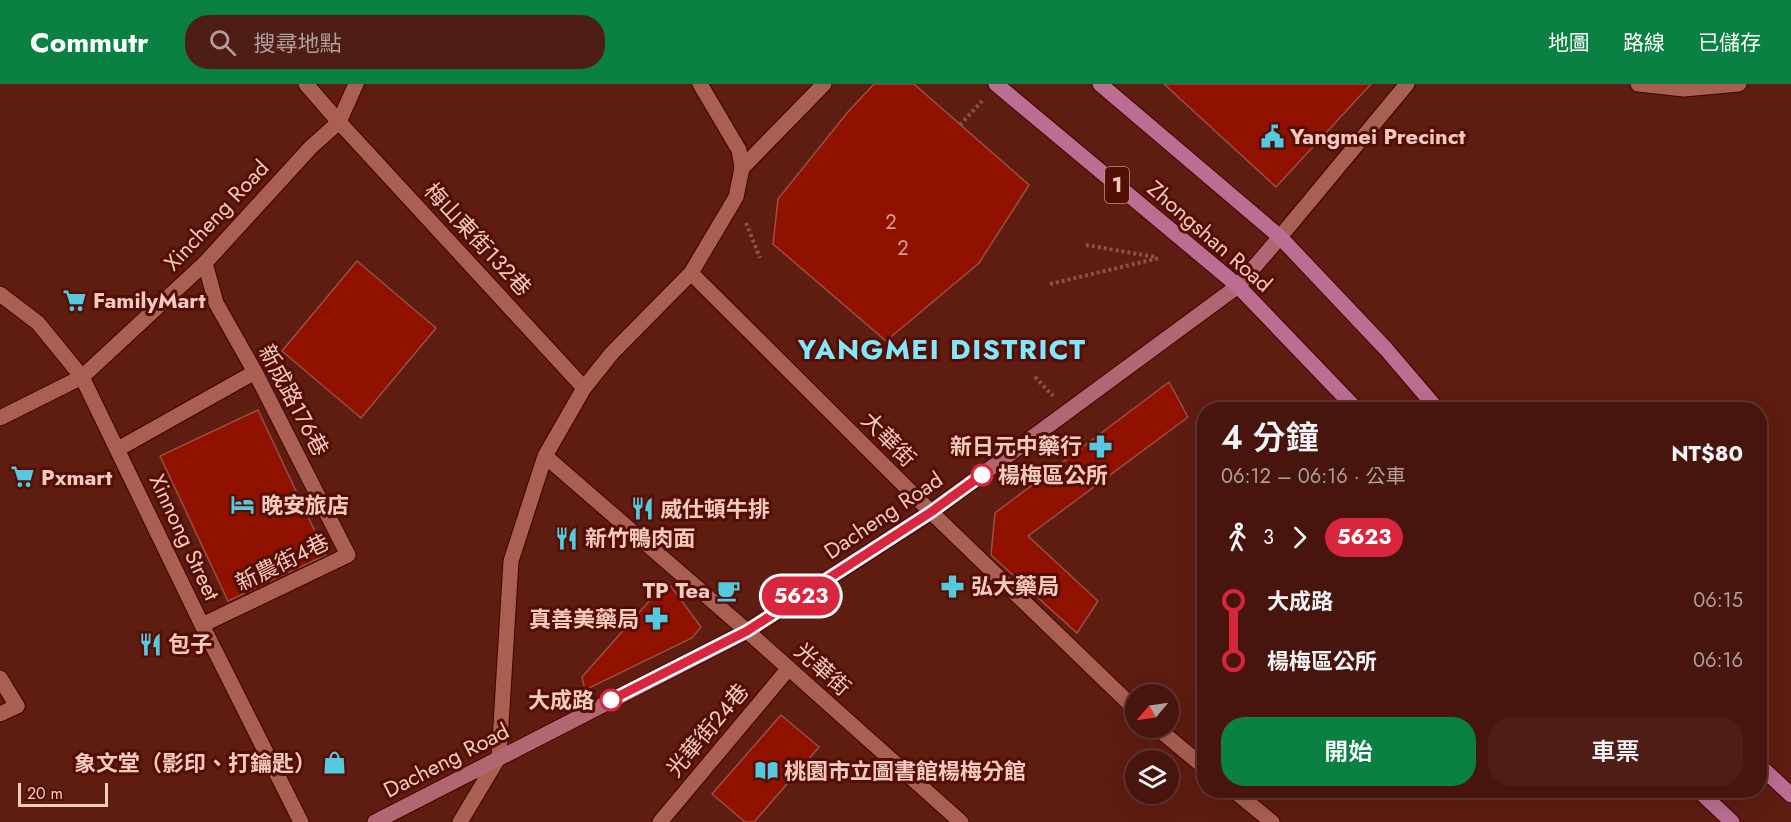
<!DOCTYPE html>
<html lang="zh-TW">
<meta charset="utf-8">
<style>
body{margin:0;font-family:Jost,"Noto Sans TC",sans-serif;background:#4e1e16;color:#f1f3f6;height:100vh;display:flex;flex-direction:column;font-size:22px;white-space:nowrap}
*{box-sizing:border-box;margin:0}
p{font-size:20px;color:#b09f9d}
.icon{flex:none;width:33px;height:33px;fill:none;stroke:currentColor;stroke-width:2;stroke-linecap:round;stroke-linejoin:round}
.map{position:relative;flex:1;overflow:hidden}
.details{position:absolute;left:1197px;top:318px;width:570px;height:396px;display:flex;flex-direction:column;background:#47150d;border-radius:24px;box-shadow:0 6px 24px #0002,0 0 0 2px #5f342e}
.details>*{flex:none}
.badge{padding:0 12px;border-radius:20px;font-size:21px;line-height:39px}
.needle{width:39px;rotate:241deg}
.fabs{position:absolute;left:1125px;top:600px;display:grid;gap:12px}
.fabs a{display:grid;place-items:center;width:54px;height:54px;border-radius:50%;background:#47150d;box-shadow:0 6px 24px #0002,0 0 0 2px #5f342e;font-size:30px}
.scale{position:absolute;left:18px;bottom:15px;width:90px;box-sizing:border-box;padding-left:6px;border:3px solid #f3c9c0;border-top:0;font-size:16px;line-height:21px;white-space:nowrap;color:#f3c9c0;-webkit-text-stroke:4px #530f06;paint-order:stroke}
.map>.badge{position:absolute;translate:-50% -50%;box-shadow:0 0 0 3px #fff}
.legs{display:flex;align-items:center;gap:9px;height:66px;padding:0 24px;font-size:20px}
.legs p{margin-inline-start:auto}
.overview{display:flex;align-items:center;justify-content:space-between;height:102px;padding:0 24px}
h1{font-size:33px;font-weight:600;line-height:45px}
.action{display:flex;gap:12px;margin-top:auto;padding:12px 24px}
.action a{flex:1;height:69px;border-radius:24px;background:#0b8043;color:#fff;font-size:24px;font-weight:600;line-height:69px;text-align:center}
.action a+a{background:#4e1e16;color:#f1f3f6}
ul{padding:0 24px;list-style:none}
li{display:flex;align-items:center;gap:21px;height:60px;font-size:22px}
li i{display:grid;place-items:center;width:9px;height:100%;margin:0 8px;background:currentColor}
li i::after{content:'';width:15px;height:15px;margin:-8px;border:4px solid;border-radius:50%;background:#47150d}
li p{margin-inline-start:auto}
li:first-child i{background:linear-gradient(#0000 50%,currentColor 0)}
li:last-child i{background:linear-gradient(currentColor 50%,#0000 0)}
header{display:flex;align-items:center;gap:36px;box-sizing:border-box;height:84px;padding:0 30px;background:#0b8043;color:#fff}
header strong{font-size:28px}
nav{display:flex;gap:33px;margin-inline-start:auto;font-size:21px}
.search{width:420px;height:54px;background:#4e1e16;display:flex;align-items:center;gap:15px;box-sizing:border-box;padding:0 21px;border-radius:24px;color:#b09f9d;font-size:22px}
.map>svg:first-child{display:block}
</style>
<header>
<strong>Commutr</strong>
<div class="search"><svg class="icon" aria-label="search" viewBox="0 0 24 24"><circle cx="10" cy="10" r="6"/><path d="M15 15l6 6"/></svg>搜尋地點</div>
<nav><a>地圖</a><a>路線</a><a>已儲存</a></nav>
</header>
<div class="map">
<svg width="1791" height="738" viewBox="0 0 1791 738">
<rect width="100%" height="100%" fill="#5f1c11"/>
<path fill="#901100" stroke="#995043" stroke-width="1.5" d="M874,0H914L1029,101L979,179L886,257L773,160L778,115L847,29Z
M1164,0H1371L1276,103Z
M357,177L436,244L361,334L282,267Z
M1169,298L1188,333L1028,452L1098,517L1077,549L991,471L995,429Z
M258,326L326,471L228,517L160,372Z
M667,497L701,543L692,554L585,606L582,593Z
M781,631L819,663L754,738H745L712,710Z"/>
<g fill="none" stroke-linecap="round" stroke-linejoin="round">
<defs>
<path id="service" d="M339,38L584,304
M742,84L824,0
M118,365L255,288
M202,541L348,471L255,288L216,219L205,179
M0,594L17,622"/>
<path id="minor" d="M306,0L339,38
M1638,0L1684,5L1739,0
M1280,153L1407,0
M691,189L931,428L1136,626
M0,334L82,293L205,179L311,63L339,38L356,0
M545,372L747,547L961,738
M0,630L17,622
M1157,644L1204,683
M1233,706L1272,738
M460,738L499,673L511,477L545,372L584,304L612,269L691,189L736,113L742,84L739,66L700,0
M660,738L789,584"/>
<path id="tertiary" d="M0,210L38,239L82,293L202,541L301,738"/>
<path id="secondary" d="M375,738L747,547L931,428L1238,202L1280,153"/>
<path id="primary" d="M996,0L1238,202L1357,326
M1100,0L1280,153L1386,265L1438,326
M1760,682L1791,711
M1698,706L1732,738"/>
</defs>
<use href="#service" stroke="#410000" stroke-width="17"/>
<use href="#minor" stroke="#410000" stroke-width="17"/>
<use href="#tertiary" stroke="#410000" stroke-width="17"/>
<use href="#secondary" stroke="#410000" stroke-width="17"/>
<use href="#primary" stroke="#410000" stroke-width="17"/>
<path stroke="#8e5348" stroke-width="4" stroke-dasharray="3 3" stroke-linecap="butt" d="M960,41L982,17
M746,139L760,174
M1086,161L1155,173
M1050,200L1159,174
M1035,293L1053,312"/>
<use href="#service" stroke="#a95f51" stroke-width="15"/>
<use href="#minor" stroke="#a95f51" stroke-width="15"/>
<use href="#tertiary" stroke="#a95f51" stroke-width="15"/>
<use href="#secondary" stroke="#b26672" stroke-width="15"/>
<use href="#primary" stroke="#bb6d92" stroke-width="15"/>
</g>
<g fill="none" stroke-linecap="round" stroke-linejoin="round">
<defs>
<path id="line-1" d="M611,616L747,547L931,428L982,391"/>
</defs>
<use href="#line-1" stroke="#fff" stroke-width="14"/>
<use href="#line-1" stroke="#d7263d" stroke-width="9"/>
</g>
<defs>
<symbol id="civic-bare" viewBox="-9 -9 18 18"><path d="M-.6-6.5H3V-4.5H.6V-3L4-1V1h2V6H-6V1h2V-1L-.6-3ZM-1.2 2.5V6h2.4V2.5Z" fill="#55cadf" stroke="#530f06" stroke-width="2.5" paint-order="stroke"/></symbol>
<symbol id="supermarket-bare" viewBox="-9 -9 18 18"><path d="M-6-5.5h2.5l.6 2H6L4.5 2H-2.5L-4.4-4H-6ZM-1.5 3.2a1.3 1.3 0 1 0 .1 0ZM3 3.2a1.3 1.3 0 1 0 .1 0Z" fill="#55cadf" stroke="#530f06" stroke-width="2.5" paint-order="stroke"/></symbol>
<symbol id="pharmacy-bare" viewBox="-9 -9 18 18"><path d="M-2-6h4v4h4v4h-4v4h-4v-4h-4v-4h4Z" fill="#55cadf" stroke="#530f06" stroke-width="2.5" paint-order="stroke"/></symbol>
<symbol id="hotel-bare" viewBox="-9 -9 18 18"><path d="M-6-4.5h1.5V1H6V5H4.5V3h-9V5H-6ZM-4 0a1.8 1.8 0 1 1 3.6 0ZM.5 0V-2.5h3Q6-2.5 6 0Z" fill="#55cadf" stroke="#530f06" stroke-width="2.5" paint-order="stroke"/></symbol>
<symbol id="restaurant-bare" viewBox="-9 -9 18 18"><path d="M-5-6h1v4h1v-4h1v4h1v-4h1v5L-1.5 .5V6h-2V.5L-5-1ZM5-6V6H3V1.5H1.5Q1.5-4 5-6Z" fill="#55cadf" stroke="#530f06" stroke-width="2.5" paint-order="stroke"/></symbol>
<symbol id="cafe-bare" viewBox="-9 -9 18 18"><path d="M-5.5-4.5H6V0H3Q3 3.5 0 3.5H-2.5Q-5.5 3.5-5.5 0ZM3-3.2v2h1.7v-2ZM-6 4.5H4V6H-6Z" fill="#55cadf" stroke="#530f06" stroke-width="2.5" paint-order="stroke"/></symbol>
<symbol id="shop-bare" viewBox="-9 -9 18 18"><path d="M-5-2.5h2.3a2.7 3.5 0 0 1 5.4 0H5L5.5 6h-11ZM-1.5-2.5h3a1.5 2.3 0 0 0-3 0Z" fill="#55cadf" stroke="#530f06" stroke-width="2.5" paint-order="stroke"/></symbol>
<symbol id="library-bare" viewBox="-9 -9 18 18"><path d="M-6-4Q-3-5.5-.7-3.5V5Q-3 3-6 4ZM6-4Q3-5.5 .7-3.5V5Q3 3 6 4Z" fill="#55cadf" stroke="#530f06" stroke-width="2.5" paint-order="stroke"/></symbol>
</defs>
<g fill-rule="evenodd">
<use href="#civic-bare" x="1256" y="36" width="33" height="33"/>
<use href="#supermarket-bare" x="58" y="200" width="33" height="33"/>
<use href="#pharmacy-bare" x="1084" y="346" width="33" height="33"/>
<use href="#supermarket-bare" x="6" y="376" width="33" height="33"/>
<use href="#hotel-bare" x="226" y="404" width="33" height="33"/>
<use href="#restaurant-bare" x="626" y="408" width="33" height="33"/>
<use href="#restaurant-bare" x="550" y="438" width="33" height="33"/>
<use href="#pharmacy-bare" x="936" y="486" width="33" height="33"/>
<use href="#cafe-bare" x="712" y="490" width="33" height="33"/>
<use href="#pharmacy-bare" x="640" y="518" width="33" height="33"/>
<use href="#restaurant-bare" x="134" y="544" width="33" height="33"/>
<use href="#shop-bare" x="318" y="662" width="33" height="33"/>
<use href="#library-bare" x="750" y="670" width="33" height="33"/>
</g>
<g fill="#fff" stroke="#d7263d" stroke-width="3">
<circle cx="982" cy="391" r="10"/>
<circle cx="611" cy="616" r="10"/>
</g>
<g text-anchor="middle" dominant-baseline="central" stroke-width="6" stroke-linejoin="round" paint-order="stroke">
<g font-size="20" fill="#da9b90">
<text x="891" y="138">2</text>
<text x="903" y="164">2</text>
</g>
<rect fill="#530f06" stroke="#c39188" stroke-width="1.5" x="1105" y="83" width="24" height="36" rx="4.5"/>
<g font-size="21" font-weight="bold" fill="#f3c9c0">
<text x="1117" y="101">1</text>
</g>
<g font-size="22" font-weight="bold" fill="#f3c9c0" stroke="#530f06" text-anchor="start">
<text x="1290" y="52">Yangmei Precinct</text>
<text x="93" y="216">FamilyMart</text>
<text x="1082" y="362" text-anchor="end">新日元中藥行</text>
<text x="41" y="393">Pxmart</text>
<text x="261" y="421">晚安旅店</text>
<text x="660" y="425">威仕頓牛排</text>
<text x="585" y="454">新竹鴨肉面</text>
<text x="971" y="502">弘大藥局</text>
<text x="710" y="506" text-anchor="end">TP Tea</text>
<text x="639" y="535" text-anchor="end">真善美藥局</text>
<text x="168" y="560">包子</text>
<text x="316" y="679" text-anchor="end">象文堂（影印、打鑰匙）</text>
<text x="784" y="687">桃園市立圖書館楊梅分館</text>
</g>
<g font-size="22" fill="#f3c9c0" stroke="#530f06">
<text transform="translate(216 131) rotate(-47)">Xincheng Road</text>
<text transform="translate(1210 152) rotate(41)">Zhongshan Road</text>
<text transform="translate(478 155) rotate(47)">梅山東街132巷</text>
<text transform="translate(294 316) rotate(62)">新成路176巷</text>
<text transform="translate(889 355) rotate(45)">大華街</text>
<text transform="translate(883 431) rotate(-34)">Dacheng Road</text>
<text transform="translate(185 453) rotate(65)">Xinnong Street</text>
<text transform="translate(282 478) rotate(-26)">新農街4巷</text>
<text transform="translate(823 585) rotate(42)">光華街</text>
<text transform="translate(707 646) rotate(-50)">光華街24巷</text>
<text transform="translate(446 676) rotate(-27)">Dacheng Road</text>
</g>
<g font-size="22" font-weight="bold" fill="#f3c9c0" stroke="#530f06" text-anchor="start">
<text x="998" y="391">楊梅區公所</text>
<text x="594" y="616" text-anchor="end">大成路</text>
</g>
<g font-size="28" font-weight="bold" letter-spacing="1.5" fill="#81e8fc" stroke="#530f06">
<text x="942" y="265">YANGMEI DISTRICT</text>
</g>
</g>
</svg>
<div class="fabs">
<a><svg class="needle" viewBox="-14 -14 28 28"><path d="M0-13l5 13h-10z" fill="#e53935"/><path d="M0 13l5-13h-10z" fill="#b09f9d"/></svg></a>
<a><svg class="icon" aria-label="layers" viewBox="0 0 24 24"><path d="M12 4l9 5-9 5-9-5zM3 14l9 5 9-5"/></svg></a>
</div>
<div class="scale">20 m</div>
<b class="badge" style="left:801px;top:512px;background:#d7263d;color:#fff">5623</b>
<section class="details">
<div class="overview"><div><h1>4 分鐘</h1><p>06:12 – 06:16 · 公車</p></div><b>NT$80</b></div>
<div class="legs"><svg class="icon" aria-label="walk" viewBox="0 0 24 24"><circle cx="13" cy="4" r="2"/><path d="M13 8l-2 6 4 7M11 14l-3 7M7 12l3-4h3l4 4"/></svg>3<svg class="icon" aria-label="forward" viewBox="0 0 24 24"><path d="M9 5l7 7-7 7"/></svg><b class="badge" style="background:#d7263d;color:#fff">5623</b></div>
<ul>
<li><i style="color:#d7263d"></i><b>大成路</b><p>06:15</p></li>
<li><i style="color:#d7263d"></i><b>楊梅區公所</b><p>06:16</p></li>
</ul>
<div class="action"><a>開始</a><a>車票</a></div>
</section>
</div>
